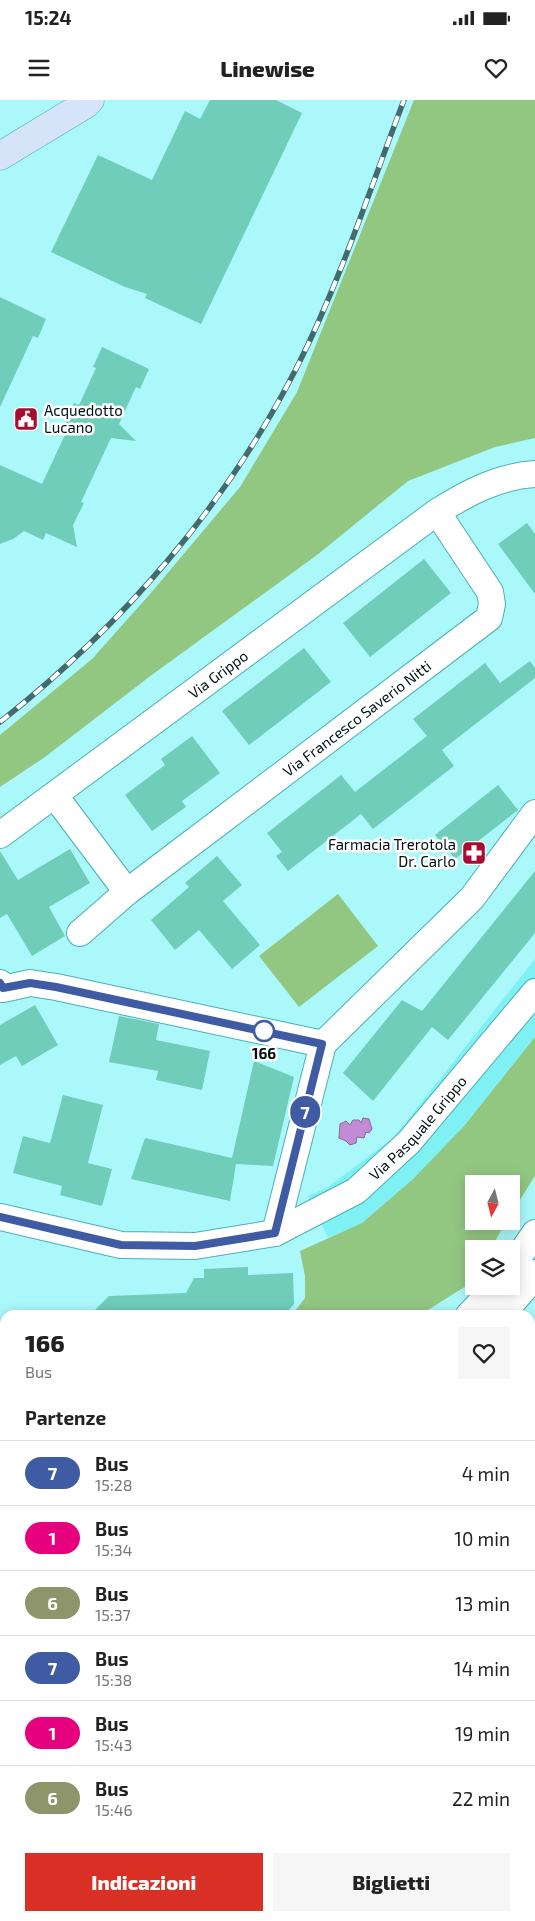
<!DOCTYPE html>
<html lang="it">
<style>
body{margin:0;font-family:"Exo 2",sans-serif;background:#f6f6f6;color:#222;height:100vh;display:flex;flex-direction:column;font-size:19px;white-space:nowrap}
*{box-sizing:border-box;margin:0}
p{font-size:16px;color:#767676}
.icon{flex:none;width:28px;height:28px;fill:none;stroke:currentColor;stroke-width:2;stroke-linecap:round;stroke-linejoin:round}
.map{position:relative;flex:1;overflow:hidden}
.panel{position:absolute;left:0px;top:1210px;width:535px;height:611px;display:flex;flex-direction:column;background:#fff;border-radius:15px 15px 0 0;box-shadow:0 2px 12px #0003}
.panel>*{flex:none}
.badge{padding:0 10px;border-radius:16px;font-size:18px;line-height:32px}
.needle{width:32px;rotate:187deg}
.buttons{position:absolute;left:465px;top:1075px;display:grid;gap:10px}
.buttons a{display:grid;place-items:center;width:55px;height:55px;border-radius:0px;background:#fff;box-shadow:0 2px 12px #0003;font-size:25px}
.map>.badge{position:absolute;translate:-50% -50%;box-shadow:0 0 0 2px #fff}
h2{padding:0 25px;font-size:19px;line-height:45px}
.round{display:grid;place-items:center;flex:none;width:52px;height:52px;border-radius:0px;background:#f6f6f6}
.overview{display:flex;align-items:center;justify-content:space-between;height:85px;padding:0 25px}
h1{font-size:24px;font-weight:800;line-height:38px}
.primary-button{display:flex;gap:10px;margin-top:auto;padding:10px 25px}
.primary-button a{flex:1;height:58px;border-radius:0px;background:#d93025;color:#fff;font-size:20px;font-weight:800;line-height:58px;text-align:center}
.primary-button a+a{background:#f6f6f6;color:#222}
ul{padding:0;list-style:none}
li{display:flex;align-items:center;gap:15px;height:65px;padding:0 25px;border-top:1px solid #e0e0e0}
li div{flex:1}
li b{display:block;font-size:19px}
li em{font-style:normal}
li .badge{min-width:55px;font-weight:700;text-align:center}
.status{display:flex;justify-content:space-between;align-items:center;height:35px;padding:0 25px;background:#fff;direction:ltr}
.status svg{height:14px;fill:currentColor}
header{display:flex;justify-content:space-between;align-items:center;height:65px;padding:0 25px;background:#fff;font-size:22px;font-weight:800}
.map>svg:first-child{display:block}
</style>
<div class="status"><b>15:24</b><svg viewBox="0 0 49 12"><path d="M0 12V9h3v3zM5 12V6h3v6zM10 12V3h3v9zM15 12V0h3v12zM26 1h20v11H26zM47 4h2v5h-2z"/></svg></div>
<header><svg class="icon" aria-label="menu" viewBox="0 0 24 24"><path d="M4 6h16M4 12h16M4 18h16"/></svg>Linewise<svg class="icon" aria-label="heart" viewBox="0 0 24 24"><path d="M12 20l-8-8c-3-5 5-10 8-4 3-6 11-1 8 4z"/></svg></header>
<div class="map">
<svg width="535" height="1821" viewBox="0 0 535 1821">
<rect width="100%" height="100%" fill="#abf8fb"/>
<path fill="#7ff1f5" d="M535,859V937L464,1026L413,1079L362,1123L328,1138L308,1096L328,1087L393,1038Z"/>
<path fill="#92c782" d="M414,0H535V338L495,347L408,381L317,455L149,577L45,657L0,687V635L92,559L150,494L240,387L297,292Z
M338,794L378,846L299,907L259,856Z
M535,937V1076L511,1114V1084H474V1121H507L490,1149H474V1174L466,1186L420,1215H292L305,1198V1176L300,1151L362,1123L413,1079L464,1026Z"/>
<path fill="#c38bd4" stroke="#88669a" d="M363,1018L369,1019L372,1029L369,1033L366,1032L364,1038L357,1037L356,1043L350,1045L346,1041L339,1038L340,1024L346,1021L350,1025L353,1020H359L361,1023Z"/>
<path fill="#6fcdb9" d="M210,0H276L302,13L201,224L145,198L147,194L125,187L51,152L98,55L152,80L185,11L200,19Z
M0,197L46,219L38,238L33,236L0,307Z
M102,247L149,269L140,289L136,287L119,324L136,341L111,338L81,402L84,403L73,425L77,447L46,433L43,440L24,431L13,439L0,444V365L42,384L69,326L65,324L74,303L79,305L96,268L93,267Z
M527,423L535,434V494L498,444Z
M424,459L451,493L370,557L343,523Z
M304,548L331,582L249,645L222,611Z
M530,561L535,568V578L442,650L454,666L373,729L361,714L288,771L276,756L282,752L267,733L341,675L355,692L427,636L413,619L485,563L500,583Z
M192,636L220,673L182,701L186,707L152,731L125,695L165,665L161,659Z
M498,685L518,710L455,759L435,735Z
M70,749L90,783L49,807L65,836L32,856L7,814L0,818V751L18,780Z
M217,756L242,785L223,801L260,845L232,869L199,830L175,850L151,820L189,787L185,783Z
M535,771V833L448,940L432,927L373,1001L343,973L402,900L422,911Z
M35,905L58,945L22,966L16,956L0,965V925Z
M119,916L159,924L156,940L210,951L202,990L156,980L158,971L109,962Z
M254,961L294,977L273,1066L236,1064L230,1101L131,1079L145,1038L232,1058Z
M63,995L103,1005L88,1063L112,1069L102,1106L60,1095L62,1086L13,1073L23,1036L50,1043Z
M248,1167V1175L293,1173L294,1204L288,1211L251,1213V1215H90L109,1196L186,1193L194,1178H204V1169Z"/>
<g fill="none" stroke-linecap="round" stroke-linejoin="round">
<defs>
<g id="street">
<path id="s1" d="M55,696L127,792L489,518L492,504L490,492L437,412"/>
<path id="s2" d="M0,735L437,412C467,393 499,376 535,374"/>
<path d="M80,833L127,792"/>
<path d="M0,883L3,889L30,883L56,887L323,944"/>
<path id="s3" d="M0,1117L121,1145L195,1146L275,1133L356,1091L409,1042L535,892"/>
<path d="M275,1133L323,944L472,798L535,713"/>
<path d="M511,1168L535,1133"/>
<path d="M469,1215L497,1186"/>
<path d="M501,1215L524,1189L535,1173"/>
<path d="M0,1376L5,1374"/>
<path d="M530,1441L535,1439"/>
<path d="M0,1465L5,1462"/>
<path d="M530,1606L535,1605"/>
<path d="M530,1711L535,1710"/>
<path d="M27,1821L32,1816"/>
</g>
<path id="secondary" d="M0,56L86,4L90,0"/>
</defs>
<use href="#street" stroke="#49b0b3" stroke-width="28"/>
<use href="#secondary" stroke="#49b0b3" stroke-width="29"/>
<use href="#street" stroke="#fff" stroke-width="26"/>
<use href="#secondary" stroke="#d6e4fa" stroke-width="28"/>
<defs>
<path id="rail" d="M0,622C122,526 226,406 297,267C340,182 370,89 404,0
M530,1353L535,1350
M0,1623L5,1618"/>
</defs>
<use href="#rail" stroke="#436b6d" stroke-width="5.5"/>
<use href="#rail" stroke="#fff" stroke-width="4" stroke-dasharray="11" stroke-linecap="butt"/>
</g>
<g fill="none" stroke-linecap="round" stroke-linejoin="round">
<defs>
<path id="line" d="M0,883L3,888L30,883L56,887L322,944L275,1133L195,1146L121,1145L0,1117"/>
</defs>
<use href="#line" stroke="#fff" stroke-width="11"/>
<use href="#line" stroke="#3e5ba3" stroke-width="8"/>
</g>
<defs>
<symbol id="civic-square" viewBox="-11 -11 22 22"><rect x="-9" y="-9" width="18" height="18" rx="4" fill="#a60d30" stroke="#fff"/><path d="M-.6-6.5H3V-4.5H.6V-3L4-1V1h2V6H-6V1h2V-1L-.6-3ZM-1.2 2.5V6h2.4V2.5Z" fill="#fff"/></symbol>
<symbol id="pharmacy-square" viewBox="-11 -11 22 22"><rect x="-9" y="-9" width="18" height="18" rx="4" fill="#a60d30" stroke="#fff"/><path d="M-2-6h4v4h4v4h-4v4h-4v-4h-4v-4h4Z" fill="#fff"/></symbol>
</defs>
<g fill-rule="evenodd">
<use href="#civic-square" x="12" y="305" width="28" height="28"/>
<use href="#pharmacy-square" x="460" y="739" width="28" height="28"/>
</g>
<circle fill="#fff" stroke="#3e5ba3" stroke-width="2.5" cx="264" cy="931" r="10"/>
<g text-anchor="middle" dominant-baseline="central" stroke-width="5" stroke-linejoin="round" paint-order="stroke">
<g font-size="15" fill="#001011" stroke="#fff" text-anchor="start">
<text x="44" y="310">Acquedotto<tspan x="44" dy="17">Lucano</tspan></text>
<text x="456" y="744" text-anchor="end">Farmacia Trerotola<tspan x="456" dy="17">Dr. Carlo</tspan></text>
</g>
<g font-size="15" fill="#001011" stroke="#fff">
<text stroke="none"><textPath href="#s2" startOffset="271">Via Grippo</textPath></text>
<text stroke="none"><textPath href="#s1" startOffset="408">Via Francesco Saverio Nitti</textPath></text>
<text stroke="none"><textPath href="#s3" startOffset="459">Via Pasquale Grippo</textPath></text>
</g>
<g font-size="15" font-weight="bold" fill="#001011" stroke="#fff">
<text x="264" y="953">166</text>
</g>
</g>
</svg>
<div class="buttons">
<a><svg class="needle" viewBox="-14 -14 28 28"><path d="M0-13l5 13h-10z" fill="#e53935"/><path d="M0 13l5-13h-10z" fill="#767676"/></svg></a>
<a><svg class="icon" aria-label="layers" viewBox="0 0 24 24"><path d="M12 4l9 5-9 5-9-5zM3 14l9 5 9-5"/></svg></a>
</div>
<b class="badge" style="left:305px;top:1012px;background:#3e5ba3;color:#fff">7</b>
<section class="panel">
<div class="overview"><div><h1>166</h1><p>Bus</p></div><a class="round"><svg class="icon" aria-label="heart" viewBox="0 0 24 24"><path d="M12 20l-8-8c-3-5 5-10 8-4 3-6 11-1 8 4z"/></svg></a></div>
<h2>Partenze</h2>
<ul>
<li><span class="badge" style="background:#3e5ba3;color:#fff">7</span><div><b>Bus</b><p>15:28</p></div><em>4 min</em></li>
<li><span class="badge" style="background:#e6007e;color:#fff">1</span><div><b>Bus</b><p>15:34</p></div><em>10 min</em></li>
<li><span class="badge" style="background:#8e956b;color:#fff">6</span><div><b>Bus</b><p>15:37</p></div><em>13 min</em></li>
<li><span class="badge" style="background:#3e5ba3;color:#fff">7</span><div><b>Bus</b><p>15:38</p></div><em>14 min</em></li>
<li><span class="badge" style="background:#e6007e;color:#fff">1</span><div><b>Bus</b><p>15:43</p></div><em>19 min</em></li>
<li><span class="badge" style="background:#8e956b;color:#fff">6</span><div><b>Bus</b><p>15:46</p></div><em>22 min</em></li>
</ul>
<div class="primary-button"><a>Indicazioni</a><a>Biglietti</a></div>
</section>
</div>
